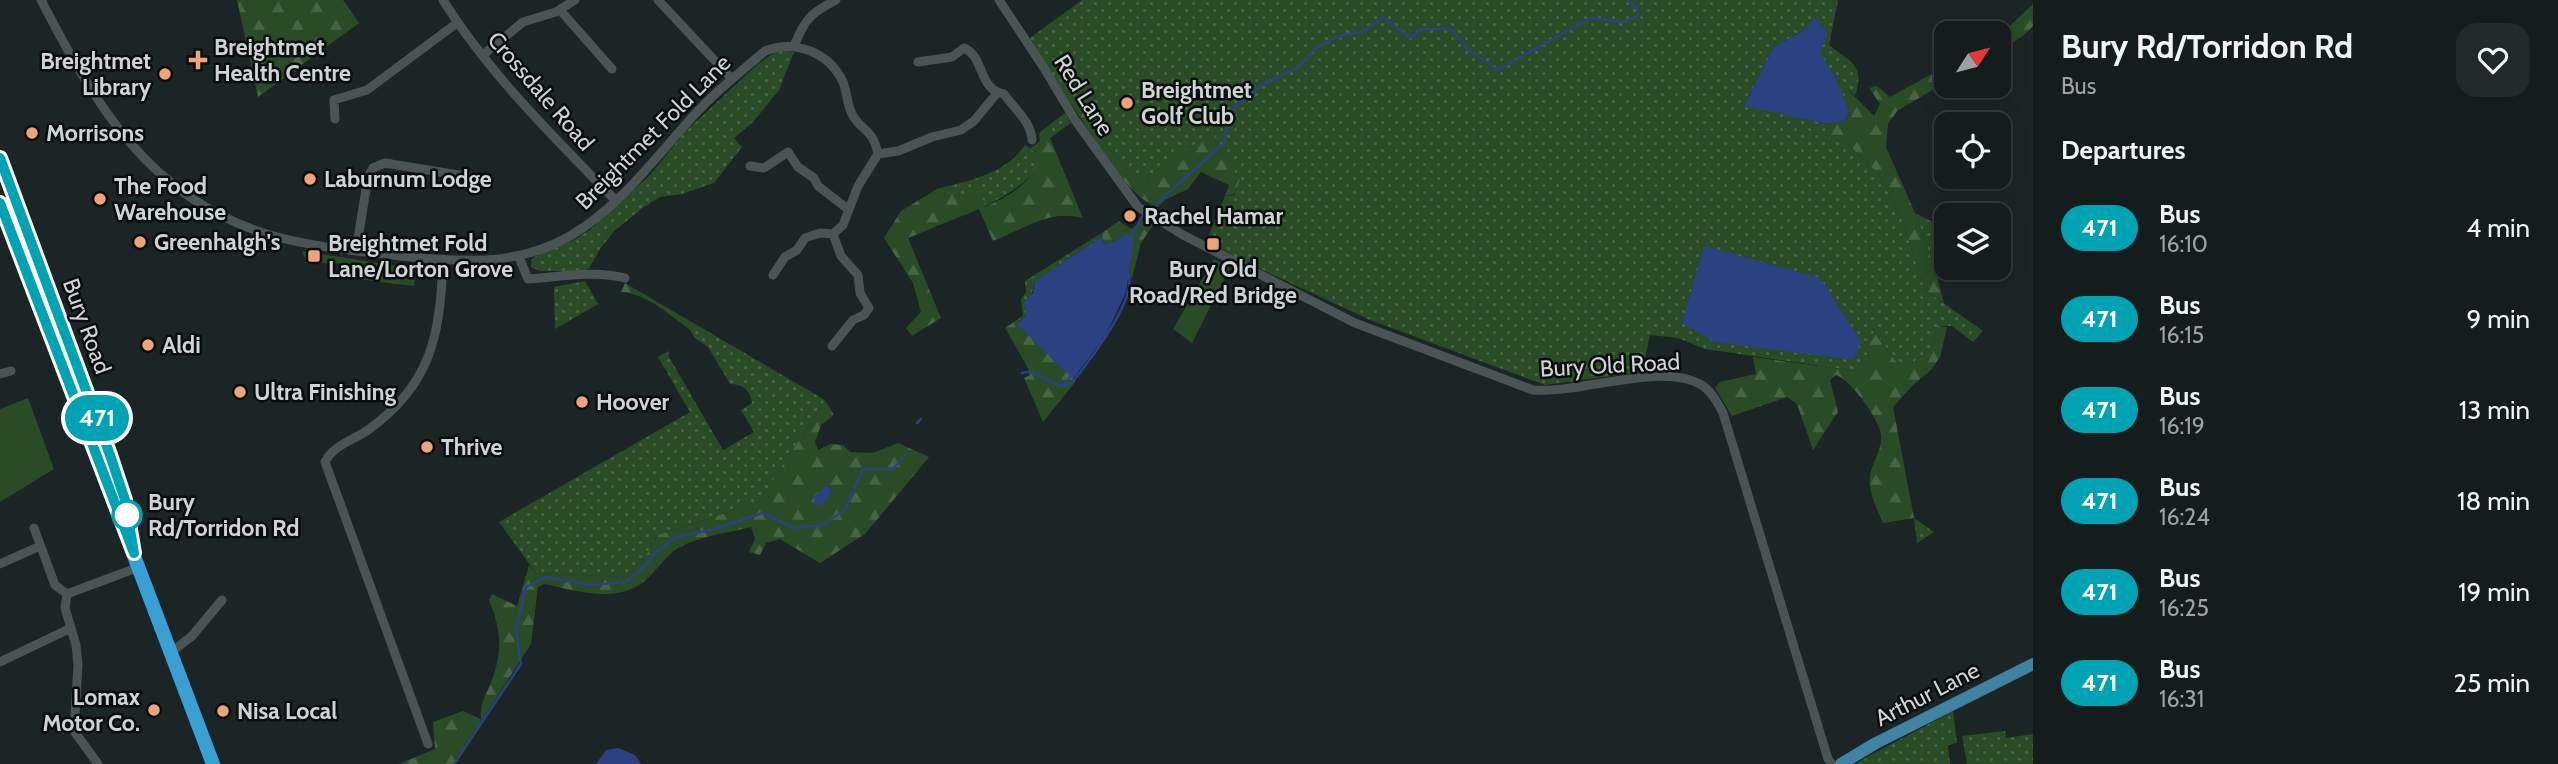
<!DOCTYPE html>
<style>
body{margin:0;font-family:Cabin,sans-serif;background:#222929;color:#f1f3f6;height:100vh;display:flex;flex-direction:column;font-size:26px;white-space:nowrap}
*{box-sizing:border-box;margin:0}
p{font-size:23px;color:#9da1a3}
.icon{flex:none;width:38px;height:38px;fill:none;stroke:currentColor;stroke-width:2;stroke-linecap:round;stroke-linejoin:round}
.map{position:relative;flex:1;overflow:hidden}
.panel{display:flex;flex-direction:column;background:#151c1c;width:525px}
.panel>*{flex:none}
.badge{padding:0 14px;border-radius:23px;font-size:24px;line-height:46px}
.needle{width:46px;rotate:54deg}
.buttons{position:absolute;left:1934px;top:21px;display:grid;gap:14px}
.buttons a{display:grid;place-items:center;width:77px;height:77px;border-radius:14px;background:#151c1c;box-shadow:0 4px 18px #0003,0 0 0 2px #343a3b;font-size:35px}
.map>.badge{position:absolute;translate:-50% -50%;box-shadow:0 0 0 4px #fff}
h2{padding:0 28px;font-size:26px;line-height:63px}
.round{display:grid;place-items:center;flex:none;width:74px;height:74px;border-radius:21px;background:#222929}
.head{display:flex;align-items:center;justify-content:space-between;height:119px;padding:0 28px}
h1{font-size:33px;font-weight:800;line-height:52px}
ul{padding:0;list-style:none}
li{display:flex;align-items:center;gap:21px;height:91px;padding:0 28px}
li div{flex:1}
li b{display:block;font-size:26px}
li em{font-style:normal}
li .badge{min-width:77px;font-weight:700;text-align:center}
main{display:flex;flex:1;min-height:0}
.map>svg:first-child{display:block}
</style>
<main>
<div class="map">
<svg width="2033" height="764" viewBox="0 0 2033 764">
<defs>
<pattern id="grass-dots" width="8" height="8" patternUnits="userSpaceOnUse" patternTransform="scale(1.75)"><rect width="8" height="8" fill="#294c27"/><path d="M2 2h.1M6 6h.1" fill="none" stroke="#476545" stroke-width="1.8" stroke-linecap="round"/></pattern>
<pattern id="forest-firs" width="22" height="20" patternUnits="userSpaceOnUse" patternTransform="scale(1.75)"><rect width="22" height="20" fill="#294c27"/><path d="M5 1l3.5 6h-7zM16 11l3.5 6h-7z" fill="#476545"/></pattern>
</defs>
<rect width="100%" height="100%" fill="#1c2525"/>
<path fill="url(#grass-dots)" d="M1082,0H1838L1829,45C1852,63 1865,65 1855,96L1846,88L1844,101L1836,79L1805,30L1774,47L1745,105L1828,124L1825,135L1845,141L1880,176L1902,220L1925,290L1983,331L1973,342L1952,326H1937L1932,349L1902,370L1875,332L1869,340V352L1856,371L1705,349L1678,338L1650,335L1642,372L1545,385L1370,320L1237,258L1207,240L1225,196L1234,195L1240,180L1216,144L1213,132L1145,178C1122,174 1092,124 1078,105L1073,107L1030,38Z
M778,50L794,52L779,90L753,122L734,138L742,147L714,183L682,194L660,197L644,207L614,231L600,249L590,267L584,271H540L531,267V260L534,257L574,240L591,229L650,175L685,132L758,64Z
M1065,113L1071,123L1054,135L1049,125Z
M1025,145C1067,164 996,202 979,209L948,186C975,180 1009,170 1025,145Z
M1915,213L1946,229V256L1934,266Z
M1100,234L1101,237L1035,281L1026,316L1020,321L1018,319L1023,316L1021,299L1026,292L1025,281Z
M585,281L598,304L555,329L554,287Z
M695,324L825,400L759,502L658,535L644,558L626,577L536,573L499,522L690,412L658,357L669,351V357L723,450L754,432L741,410L752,403C750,390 743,384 730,384L708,347L695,338L690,330Z
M1914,518L1934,532L1917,543Z
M1953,711L1957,743L1948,745L1950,764H1854Z
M2005,731L2006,738L2033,734V764H1967L1962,736Z"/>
<path fill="url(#forest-firs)" d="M237,0H343L359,23L258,97Z
M2033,4V26L2023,36L1999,51V36Z
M1946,66V82L1897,111L1888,124L1886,147L1915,213L1934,266L1944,303L1925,290L1902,220L1880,176L1845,141L1824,136L1828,124L1845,121L1849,111L1844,101L1846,88L1874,116L1880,104L1869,88L1877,86L1890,97Z
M1078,105C1092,124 1122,174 1145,178L1214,131L1216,144L1240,180L1234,194L1225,196L1229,185L1201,172L1188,189L1165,200L1155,210L1151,208L1150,203C1127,194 1089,130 1073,107Z
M1049,125L1054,135L1050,138L1083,218C1048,209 1025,229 993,241L979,209L908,238L941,318L912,336L906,328L921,312L913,283L884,238L901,211L937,189L948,186L966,197L976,190L986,203L982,208C1004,199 1035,183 1037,158L1031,148L1040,141L1039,133Z
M1143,220L1153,225L1141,243L1132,278L1129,275L1133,238L1127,234L1106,245L1100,234L1119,221L1131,229Z
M302,251L416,269L414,286L349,278L339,263C327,266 318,260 307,263Z
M625,283L695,324L690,330C668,314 648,294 621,292Z
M1018,319L1020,321L1018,324L1076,381L1043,422L1024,378L1030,375L1028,368L1005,328Z
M1937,326L1947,327L1940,357L1932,369L1912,386L1893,407L1914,518L1883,523C1877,508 1868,493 1870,476C1872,462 1883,449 1881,434C1878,418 1851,380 1836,375L1830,380L1838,412L1813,450L1797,404L1787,397L1732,416L1715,388L1720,382L1756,374L1753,357L1856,371L1869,352V340L1874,331L1902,370L1932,349Z
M825,400L834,415L821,425L815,442L818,450L830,444L843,445L850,452L873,453L898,443L929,457L865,534L820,563L780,539L766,543L760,555L749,552L755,539L751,527C727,533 700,536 678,548C666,555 658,569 647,579C617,605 579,591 544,584L538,587L531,644L454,764H399L435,749L433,722L463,711L481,719C479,702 488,693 493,677C503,650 500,626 489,600L492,594L517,606L529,565L536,573L626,577L644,558L658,535L759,502Z"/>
<path fill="#294c27" d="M1214,259L1230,268L1192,343L1173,329Z
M28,398L54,469L0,502V409Z"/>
<path fill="#2a4182" d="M1814,17L1828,33L1820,53L1836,79L1849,111L1845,121L1828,124L1744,106L1774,47L1805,30Z
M1127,234L1134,238L1126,292L1106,335L1073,379L1017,324L1026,316L1024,303L1033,293L1035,281L1101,237L1106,245Z
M1704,246L1820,278L1861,341L1854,360L1714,342L1682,323Z
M827,485L832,493L820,506L814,503V497Z
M618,748L635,755L641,764H596L606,750Z"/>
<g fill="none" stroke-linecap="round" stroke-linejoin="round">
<path stroke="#2a4182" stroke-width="2.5" d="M1148,211L1224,143L1230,112L1263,84L1299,67L1316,47L1343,35L1361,32L1383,18L1411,38L1421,29H1452L1466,48L1498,70L1590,18L1624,22L1637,16L1638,9L1627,0
M1131,237L1143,215
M1022,373C1040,367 1053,392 1071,384C1087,364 1139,298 1128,273
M1062,386L1071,376
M917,423L921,419
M454,764L521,664L516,629L526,587L546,577L591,585L626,582L644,567L656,552L676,537L715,529L762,513L795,528L822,525L845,510L863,469H893L905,455"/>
<path stroke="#4b5455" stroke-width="9" d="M41,0C95,104 149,199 270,235C312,247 357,251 400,256C459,262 517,267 570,236C618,208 651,163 687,123C710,96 738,74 765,51C794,39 829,52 843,82C847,92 847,104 852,114C861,132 872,126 878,154
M443,0C490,75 555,138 616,201
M658,0L732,79
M999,0L1044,68L1075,120L1138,207L1183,235L1355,323L1533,390C1580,394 1660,362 1700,384C1711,390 1717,402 1723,413L1828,759L1832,764
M560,10L612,69
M795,44C805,19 811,13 836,0
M483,55L523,22L556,12L575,0
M918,62L952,57L964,48C985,57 978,90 1004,94C1015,110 1031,121 1032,140
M335,119L334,100L367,90L457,23
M750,166L764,168L788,152L798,167L814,178L818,186L849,210
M356,251L368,177L373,168L385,163L483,179
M519,257L528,279C559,277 594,270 625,278
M773,275L785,257L797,250L805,238L820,233L833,234
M832,346L853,320L864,315L869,308L860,293L858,275L841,256L833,234L843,225L858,186L878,154L898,151L932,137L961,130L974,121L997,93
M0,374L11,371
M34,528L55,585L67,594L139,567
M0,564L40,546
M67,594L65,608L76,645L78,665L74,731L98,764
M170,653L192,636L222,600
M0,662L71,628
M428,744L325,462C333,445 354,440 368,430C432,384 440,335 443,260"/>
<path stroke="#4082a1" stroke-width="12" d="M1841,764L1876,743L2033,664"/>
<path stroke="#39a0d4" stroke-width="14" d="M0,158L111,455L125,500L129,526
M0,203L213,764"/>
</g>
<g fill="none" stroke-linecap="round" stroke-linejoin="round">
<defs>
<path id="line" d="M0,158L110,455L125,500L134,553L0,203"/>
</defs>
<use href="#line" stroke="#fff" stroke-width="16"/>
<use href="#line" stroke="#00a3b4" stroke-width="10"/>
</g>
<g fill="#efa377" stroke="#090d0d" stroke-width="2.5">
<path d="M194.5 49.5h7v7h7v7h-7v7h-7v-7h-7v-7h7z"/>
<circle cx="165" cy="74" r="7"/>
<circle cx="1127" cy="103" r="7"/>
<circle cx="32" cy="133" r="7"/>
<circle cx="310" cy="179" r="7"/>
<circle cx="100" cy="199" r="7"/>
<circle cx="1130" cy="216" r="7"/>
<circle cx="140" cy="242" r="7"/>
<rect x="1206" y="237" width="14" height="14" rx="3.5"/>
<rect x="307" y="249" width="14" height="14" rx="3.5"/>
<circle cx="148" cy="345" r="7"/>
<circle cx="240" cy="392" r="7"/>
<circle cx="582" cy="402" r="7"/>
<circle cx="427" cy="447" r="7"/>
<circle cx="154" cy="710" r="7"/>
<circle cx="223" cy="711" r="7"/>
</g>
<circle fill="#fff" stroke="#00a3b4" stroke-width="3.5" cx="127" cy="515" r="14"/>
<g text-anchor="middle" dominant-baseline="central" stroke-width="5" stroke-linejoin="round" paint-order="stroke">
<g font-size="23" font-weight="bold" fill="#ced3d4" stroke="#090d0d" text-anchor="start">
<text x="214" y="47">Breightmet<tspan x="214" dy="26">Health Centre</tspan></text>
<text x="151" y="61" text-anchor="end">Breightmet<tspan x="151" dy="26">Library</tspan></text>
<text x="1141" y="90">Breightmet<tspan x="1141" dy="26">Golf Club</tspan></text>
<text x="46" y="133">Morrisons</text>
<text x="324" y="179">Laburnum Lodge</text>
<text x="114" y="186">The Food<tspan x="114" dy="26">Warehouse</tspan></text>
<text x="1144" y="216">Rachel Hamar</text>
<text x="154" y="242">Greenhalgh's</text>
<text x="328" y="243">Breightmet Fold<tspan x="328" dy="26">Lane/Lorton Grove</tspan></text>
<text x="1213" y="269" text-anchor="middle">Bury Old<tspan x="1213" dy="26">Road/Red Bridge</tspan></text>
<text x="162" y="345">Aldi</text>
<text x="254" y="392">Ultra Finishing</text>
<text x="596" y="402">Hoover</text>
<text x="441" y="447">Thrive</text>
<text x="140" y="697" text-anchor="end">Lomax<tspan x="140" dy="26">Motor Co.</tspan></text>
<text x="237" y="711">Nisa Local</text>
</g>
<g font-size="23" fill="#ced3d4" stroke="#090d0d">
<text transform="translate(541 91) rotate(49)">Crossdale Road</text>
<text transform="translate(1084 95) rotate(58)">Red Lane</text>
<text transform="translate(653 132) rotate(-45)">Breightmet Fold Lane</text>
<text transform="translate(87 326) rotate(70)">Bury Road</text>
<text transform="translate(1610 365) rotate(-3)">Bury Old Road</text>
<text transform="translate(1927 694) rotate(-27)">Arthur Lane</text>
</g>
<g font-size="23" font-weight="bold" fill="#ced3d4" stroke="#090d0d" text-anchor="start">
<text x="148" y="502">Bury<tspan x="148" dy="26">Rd/Torridon Rd</tspan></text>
</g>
</g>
</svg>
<div class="buttons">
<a><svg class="needle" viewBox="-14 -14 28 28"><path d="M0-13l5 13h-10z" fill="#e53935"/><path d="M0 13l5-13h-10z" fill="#9da1a3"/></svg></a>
<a><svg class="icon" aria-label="locate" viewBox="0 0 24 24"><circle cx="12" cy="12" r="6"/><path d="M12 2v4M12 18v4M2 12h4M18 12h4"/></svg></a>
<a><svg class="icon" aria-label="layers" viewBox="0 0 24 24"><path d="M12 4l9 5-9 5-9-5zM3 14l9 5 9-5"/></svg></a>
</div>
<b class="badge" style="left:97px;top:418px;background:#00a3b4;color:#fff">471</b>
</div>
<section class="panel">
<div class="head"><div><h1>Bury Rd/Torridon Rd</h1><p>Bus</p></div><a class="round"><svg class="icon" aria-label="heart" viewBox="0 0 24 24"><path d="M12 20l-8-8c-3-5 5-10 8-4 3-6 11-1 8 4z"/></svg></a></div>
<h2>Departures</h2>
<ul>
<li><span class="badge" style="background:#00a3b4;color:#fff">471</span><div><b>Bus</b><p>16:10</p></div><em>4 min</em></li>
<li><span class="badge" style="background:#00a3b4;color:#fff">471</span><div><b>Bus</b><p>16:15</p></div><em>9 min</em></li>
<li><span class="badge" style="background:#00a3b4;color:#fff">471</span><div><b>Bus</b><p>16:19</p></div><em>13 min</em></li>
<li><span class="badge" style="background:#00a3b4;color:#fff">471</span><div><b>Bus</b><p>16:24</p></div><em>18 min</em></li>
<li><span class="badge" style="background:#00a3b4;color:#fff">471</span><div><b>Bus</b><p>16:25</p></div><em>19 min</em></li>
<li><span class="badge" style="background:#00a3b4;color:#fff">471</span><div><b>Bus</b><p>16:31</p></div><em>25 min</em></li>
</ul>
</section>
</main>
